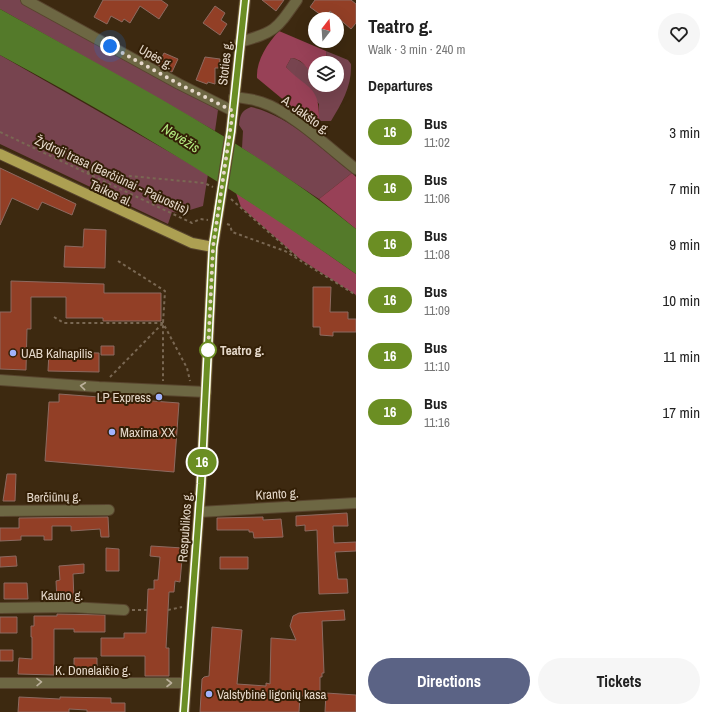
<!DOCTYPE html>
<meta charset="utf-8">
<style>
body{margin:0;font-family:"Archivo Narrow",sans-serif;background:#f6f6f6;color:#222;height:100vh;display:flex;flex-direction:column;font-size:15px;white-space:nowrap}
*{box-sizing:border-box;margin:0}
p{font-size:13px;color:#767676}
.icon{flex:none;width:22px;height:22px;fill:none;stroke:currentColor;stroke-width:2;stroke-linecap:round;stroke-linejoin:round}
.map{position:relative;flex:1;overflow:hidden}
.sheet{display:flex;flex-direction:column;background:#fff;width:356px}
.sheet>*{flex:none}
.badge{padding:0 8px;border-radius:13px;font-size:14px;line-height:26px}
.needle{width:26px;rotate:17deg}
.buttons{position:absolute;left:308px;top:12px;display:grid;gap:8px}
.buttons a{display:grid;place-items:center;width:36px;height:36px;border-radius:50%;background:#fff;box-shadow:0 4px 16px #0002;font-size:20px}
.you{position:absolute;width:20px;height:20px;margin:-10px;border:3px solid #fff;border-radius:50%;background:#1a73e8;box-shadow:0 0 0 6px #1a73e833}
.map>.badge{position:absolute;translate:-50% -50%;box-shadow:0 0 0 2px #fff}
h2{padding:0 12px;font-size:15px;line-height:36px}
.round{display:grid;place-items:center;flex:none;width:42px;height:42px;border-radius:21px;background:#f6f6f6}
.headline{display:flex;align-items:center;justify-content:space-between;height:68px;padding:0 12px}
h1{font-size:19px;font-weight:700;line-height:30px}
.cta{display:flex;gap:8px;margin-top:auto;padding:8px 12px}
.cta a{flex:1;height:46px;border-radius:24px;background:#5b6385;color:#fff;font-size:16px;font-weight:700;line-height:46px;text-align:center}
.cta a+a{background:#f6f6f6;color:#222}
ul{padding:0;list-style:none}
li{display:flex;align-items:center;gap:12px;height:56px;padding:0 12px}
li div{flex:1}
li b{display:block;font-size:15px}
li em{font-style:normal}
li .badge{min-width:44px;font-weight:700;text-align:center}
main{display:flex;flex:1;min-height:0}
.map>svg:first-child{display:block}
</style>
<main>
<div class="map">
<svg width="356" height="712" viewBox="0 0 356 712">
<rect width="100%" height="100%" fill="#3d2910"/>
<path fill="#77444f" d="M0,0H23L218,110L215,131L0,9Z
M326,51L348,60L351,64C352,86 342,103 331,121H319V104L286,67L291,58C302,59 315,73 315,85H337V63H327Z
M0,55L208,174L203,206L180,213L172,212L168,224L0,144Z
M251,107C290,116 321,149 352,173L319,199L242,148L243,131L239,125C240,115 241,111 251,107Z"/>
<path fill="#984157" d="M279,31L326,51L327,63H315V81C309,71 304,59 291,58L286,67C307,90 320,84 319,121H309L257,78C256,61 267,44 279,31Z
M352,173L356,177V229L319,199Z
M236,193L280,221L356,274V295L300,259L241,207Z"/>
<path fill="#547a2a" d="M0,9C121,78 248,141 356,229V274C242,194 123,121 0,55Z"/>
<path fill="#923f26" stroke="#8d6a60" d="M103,0H161L168,5L159,19L140,6L130,23L124,19L122,22L111,16L107,24L94,17Z
M262,0H284L276,11Z
M315,0H351L356,4V23L351,29L330,11L325,18L310,7Z
M215,6L225,13L221,20L227,24L220,35L203,23Z
M164,53L178,59L172,72L158,65Z
M205,57L220,59L219,68H215V84L208,82L207,84L196,80Z
M0,168L76,204L72,215L42,202L38,210L12,198L0,225Z
M84,229L106,230L105,268L64,267L65,246L83,247Z
M11,281L104,284V293H161V321H103V318H66V297H31V329H27L26,370L0,369V312H11Z
M313,287H331L330,312H348V319H356V332H333V336L320,335V327H313Z
M101,346H114V355H101Z
M49,352L99,353V372L48,371Z
M59,394L179,403L174,472L45,461L49,402H59Z
M7,474H16L15,501H3Z
M347,513L348,526H333L334,543L356,542V551L335,552L338,579H347L348,593L319,594L317,530L305,531V525L296,526V516Z
M108,517L109,537H101L100,529L71,531V526H52V540H44V536H21V540L0,541V528H19V518Z
M263,517V520L281,519L283,537L254,538L253,532H249V530H217V518Z
M151,546L183,548L180,582L175,581L174,592H169L166,648H169V676H145V656H101V638H124V633H146L148,589H154V580H158L160,557L150,556Z
M106,548L119,549V571H106Z
M16,556L17,566L0,567V557Z
M220,557H248V569H220Z
M84,564V573L73,574L74,601H57L56,581L60,580L59,566Z
M4,583H27L28,599H4Z
M344,610L345,620L322,621L324,673H322V677H320V696H300L299,712H200L202,679L204,677L209,676L212,627L242,630L237,684L266,686V683L270,684L271,638L296,640L290,626L293,616L299,613Z
M57,614L105,615V632H74V629H54V675L18,674L19,658L32,659V637H31V626H34V616H57Z
M0,617H17V633H0Z
M0,650H13V661H0Z
M74,658H97V676L74,675Z
M326,693L356,695V712H325Z
M19,697L60,699V697L111,698V703H125V712H87V710L69,709V712H18Z"/>
<g fill="none" stroke-linecap="round" stroke-linejoin="round">
<defs>
<path id="minor" d="M26,0L179,84L233,111
M240,42C275,32 276,30 297,0
M234,97C243,98 253,99 261,102C292,112 330,149 356,169
M0,380L99,387L206,392
M0,511L109,510
M199,512L356,503
M0,608L70,607L124,610
M0,683H186"/>
<path id="major" d="M231,131L245,0
M0,154L192,243L213,247
M184,712L201,484L213,247L219,209"/>
</defs>
<use href="#minor" stroke="#58452e" stroke-width="12"/>
<use href="#major" stroke="#58452e" stroke-width="12"/>
<path stroke="#7a6853" stroke-width="2" stroke-dasharray="3 3" stroke-linecap="butt" d="M0,132L192,223L200,219L208,220
M87,172L204,183L213,187
M231,199L297,257
M227,224L230,225L232,232L285,251L356,295
M118,261L165,291L163,323
M54,317L64,323H163L187,368L190,381
M110,377L163,323V381
M132,610H147
M168,610L182,607"/>
<use href="#minor" stroke="#6d6743" stroke-width="10"/>
<use href="#major" stroke="#ada052" stroke-width="10"/>
<defs>
<path id="major-bridge" d="M219,209L231,131"/>
</defs>
<use href="#major-bridge" stroke="#58452e" stroke-width="12" stroke-linecap="butt"/>
<use href="#major-bridge" stroke="#ada052" stroke-width="10"/>
</g>
<defs><path id="oneway-chevron" d="M-2-3.5L2.5 0L-2 3.5" fill="none" stroke-width="1.6" stroke-linecap="round" stroke-linejoin="round"/></defs>
<g stroke="#bbb09b">
<use href="#oneway-chevron" transform="translate(83 386) rotate(-174)"/>
<use href="#oneway-chevron" transform="translate(39 682) rotate(-1)"/>
<use href="#oneway-chevron" transform="translate(169 683)"/>
</g>
<g fill="none" stroke-linecap="round" stroke-linejoin="round">
<defs>
<path id="line" d="M184,712L201,484L213,247L231,131L245,0"/>
</defs>
<use href="#line" stroke="#fff" stroke-width="9"/>
<use href="#line" stroke="#6b8e23" stroke-width="6"/>
<path stroke="#e5d8ca" stroke-width="4" stroke-dasharray="0 7.2" d="M110,46L179,84L233,111L213,247L208,353V350"/>
</g>
<circle fill="#fff" stroke="#6b8e23" stroke-width="2" cx="208" cy="350" r="8"/>
<g fill="#a1b3fd" stroke="#331f06" stroke-width="1.5">
<circle cx="13" cy="353" r="4"/>
<circle cx="159" cy="397" r="4"/>
<circle cx="112" cy="432" r="4"/>
<circle cx="209" cy="694" r="4"/>
</g>
<g text-anchor="middle" dominant-baseline="central" stroke-width="4" stroke-linejoin="round" paint-order="stroke">
<g font-size="13" fill="#e5d8ca" stroke="#331f06">
<text transform="translate(156 57) rotate(29)">Upės g.</text>
<text transform="translate(225 63) rotate(-84)">Stoties g.</text>
<text transform="translate(306 115) rotate(36)">A. Jakšto g.</text>
<text transform="translate(112 175) rotate(25)">Žydroji trasa (Berčiūnai - Pajuostis)</text>
<text transform="translate(111 193) rotate(25)">Taikos al.</text>
<text transform="translate(277 494) rotate(-3)">Kranto g.</text>
<text transform="translate(54 497) rotate(-1)">Berčiūnų g.</text>
<text transform="translate(185 527) rotate(-86)">Respublikos g.</text>
<text x="62" y="595">Kauno g.</text>
<text x="93" y="670">K. Donelaičio g.</text>
</g>
<g font-size="13" font-weight="bold" fill="#e5d8ca" stroke="#331f06" text-anchor="start">
<text x="220" y="350">Teatro g.</text>
</g>
<g font-size="13" fill="#e5d8ca" stroke="#331f06" text-anchor="start">
<text x="21" y="353">UAB Kalnapilis</text>
<text x="151" y="397" text-anchor="end">LP Express</text>
<text x="120" y="432">Maxima XX</text>
<text x="217" y="694">Valstybinė ligonių kasa</text>
</g>
<g font-size="14" font-style="italic" fill="#b3ea7f" stroke="#331f06">
<text transform="translate(181 138) rotate(32)">Nevėžis</text>
</g>
</g>
</svg>
<div class="buttons">
<a><svg class="needle" viewBox="-14 -14 28 28"><path d="M0-13l5 13h-10z" fill="#e53935"/><path d="M0 13l5-13h-10z" fill="#767676"/></svg></a>
<a><svg class="icon" aria-label="layers" viewBox="0 0 24 24"><path d="M12 4l9 5-9 5-9-5zM3 14l9 5 9-5"/></svg></a>
</div>
<div class="you" style="left:110px;top:46px"></div>
<b class="badge" style="left:202px;top:462px;background:#6b8e23;color:#fff">16</b>
</div>
<section class="sheet">
<div class="headline"><div><h1>Teatro g.</h1><p>Walk · 3 min · 240 m</p></div><a class="round"><svg class="icon" aria-label="heart" viewBox="0 0 24 24"><path d="M12 20l-8-8c-3-5 5-10 8-4 3-6 11-1 8 4z"/></svg></a></div>
<h2>Departures</h2>
<ul>
<li><span class="badge" style="background:#6b8e23;color:#fff">16</span><div><b>Bus</b><p>11:02</p></div><em>3 min</em></li>
<li><span class="badge" style="background:#6b8e23;color:#fff">16</span><div><b>Bus</b><p>11:06</p></div><em>7 min</em></li>
<li><span class="badge" style="background:#6b8e23;color:#fff">16</span><div><b>Bus</b><p>11:08</p></div><em>9 min</em></li>
<li><span class="badge" style="background:#6b8e23;color:#fff">16</span><div><b>Bus</b><p>11:09</p></div><em>10 min</em></li>
<li><span class="badge" style="background:#6b8e23;color:#fff">16</span><div><b>Bus</b><p>11:10</p></div><em>11 min</em></li>
<li><span class="badge" style="background:#6b8e23;color:#fff">16</span><div><b>Bus</b><p>11:16</p></div><em>17 min</em></li>
</ul>
<div class="cta"><a>Directions</a><a>Tickets</a></div>
</section>
</main>
